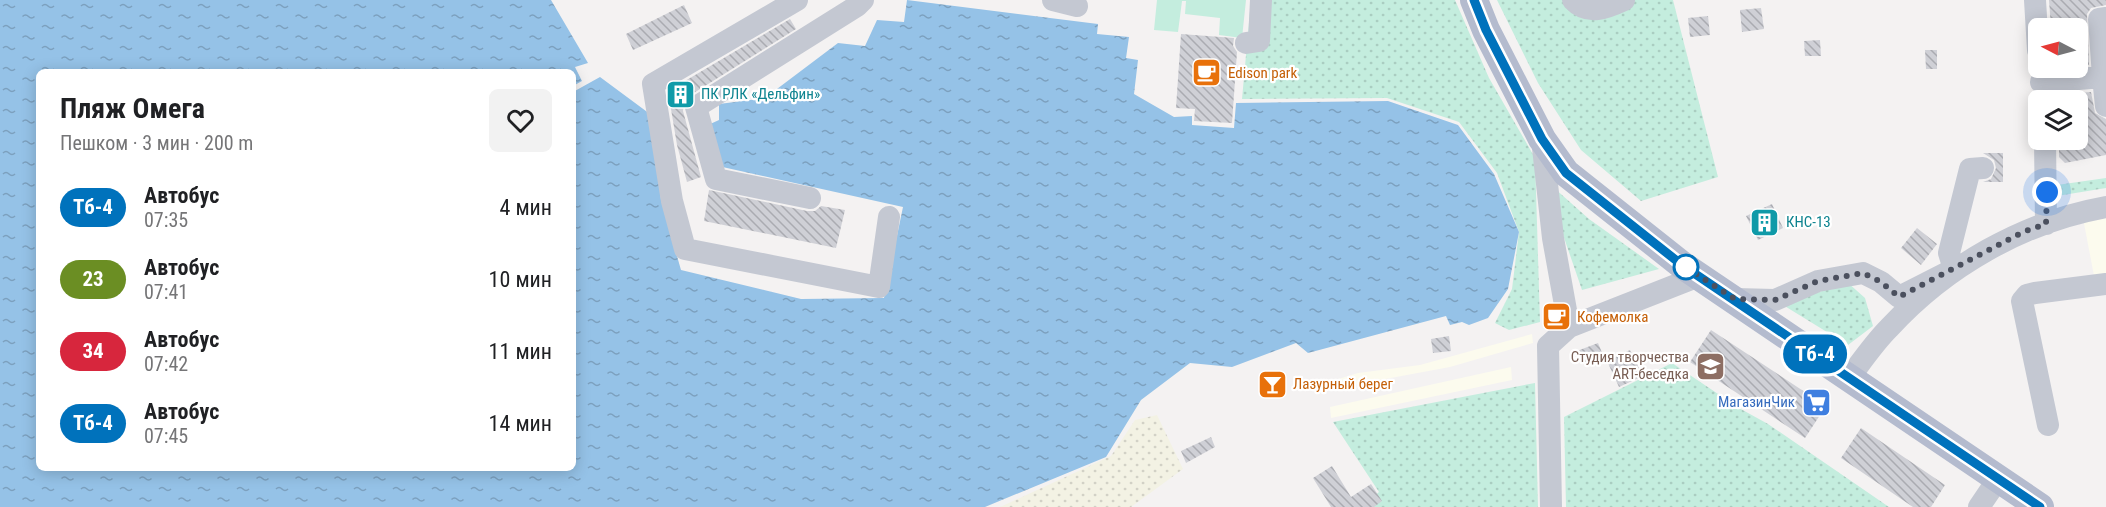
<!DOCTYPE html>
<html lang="ru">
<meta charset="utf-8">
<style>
body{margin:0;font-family:"Roboto Condensed",sans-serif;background:#f2f2f2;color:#202124;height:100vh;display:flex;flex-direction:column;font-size:22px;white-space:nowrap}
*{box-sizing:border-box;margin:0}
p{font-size:20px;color:#757577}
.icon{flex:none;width:33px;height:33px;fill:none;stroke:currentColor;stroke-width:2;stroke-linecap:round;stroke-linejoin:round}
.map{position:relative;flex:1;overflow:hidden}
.side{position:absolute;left:36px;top:69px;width:540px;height:402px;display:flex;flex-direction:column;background:#fff;border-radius:9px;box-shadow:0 3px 15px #0003}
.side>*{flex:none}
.badge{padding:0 12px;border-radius:20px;font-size:21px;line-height:39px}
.needle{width:39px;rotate:276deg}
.controls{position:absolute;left:2028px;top:18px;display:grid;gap:12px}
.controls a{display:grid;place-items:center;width:60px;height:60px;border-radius:9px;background:#fff;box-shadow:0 3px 15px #0003;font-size:30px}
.you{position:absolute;width:30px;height:30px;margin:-15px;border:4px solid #fff;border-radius:50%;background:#1a73e8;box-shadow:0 0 0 9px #1a73e833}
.map>.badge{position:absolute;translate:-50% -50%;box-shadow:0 0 0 3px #fff}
.round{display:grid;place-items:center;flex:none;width:63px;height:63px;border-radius:9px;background:#f2f2f2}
.head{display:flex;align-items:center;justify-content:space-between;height:102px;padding:0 24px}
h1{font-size:28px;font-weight:700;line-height:45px}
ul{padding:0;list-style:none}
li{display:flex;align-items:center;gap:18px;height:72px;padding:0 24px}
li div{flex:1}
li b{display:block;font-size:22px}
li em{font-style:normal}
li .badge{min-width:66px;font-weight:700;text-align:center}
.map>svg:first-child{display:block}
</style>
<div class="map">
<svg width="2106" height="507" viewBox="0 0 2106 507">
<defs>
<pattern id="grass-dots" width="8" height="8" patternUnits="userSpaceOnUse" patternTransform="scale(1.5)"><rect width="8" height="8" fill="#c4edde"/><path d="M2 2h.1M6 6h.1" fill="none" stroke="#aacdc1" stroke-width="1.8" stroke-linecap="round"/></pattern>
<pattern id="sand-dots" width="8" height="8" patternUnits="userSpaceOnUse" patternTransform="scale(1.5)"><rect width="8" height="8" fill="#f3f2e4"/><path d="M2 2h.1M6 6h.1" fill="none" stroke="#d2d1c6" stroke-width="1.8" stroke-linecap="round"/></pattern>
<pattern id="water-ripples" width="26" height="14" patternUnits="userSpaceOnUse" patternTransform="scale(1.5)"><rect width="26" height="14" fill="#95c2e7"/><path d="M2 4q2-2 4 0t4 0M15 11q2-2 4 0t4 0" fill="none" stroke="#7ca0be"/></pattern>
<pattern id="building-back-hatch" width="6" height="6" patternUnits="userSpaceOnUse" patternTransform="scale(1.5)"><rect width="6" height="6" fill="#cfd0d6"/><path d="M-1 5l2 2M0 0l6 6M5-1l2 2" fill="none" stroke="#aaabb1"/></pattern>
</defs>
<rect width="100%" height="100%" fill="#f4f2f2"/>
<path fill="#fcfbee" d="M2106,215V279L2095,281L2083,218Z
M1532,334L1533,343L1450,367L1326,390L1322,384L1358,373L1420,365Z
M1511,367L1512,380L1331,418L1330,407Z"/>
<path fill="url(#grass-dots)" d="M1251,0H1455L1489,78L1535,158L1540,322L1509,330L1495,323L1512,289L1519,232L1497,173L1459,122L1387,98L1242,99Z
M1497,0H1673L1718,177L1641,201L1581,150L1538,83Z
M2106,178V188L2057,196V185Z
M1553,187L1589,219L1659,269L1582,290L1560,226Z
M1847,282L1865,298L1873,326L1848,345L1783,305Z
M1672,363L1739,408L1768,424L1889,507H1566L1564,417Z
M1535,383L1538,507H1361L1379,492L1333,422Z"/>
<path fill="url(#sand-dots)" d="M1157,415L1183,469L1131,507H1000L1111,456L1135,420Z"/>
<path fill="#c4edde" d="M1157,0H1246L1242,38L1219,35L1220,18L1185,14L1186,1H1182L1178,32L1154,30Z"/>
<path fill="url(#water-ripples)" d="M0,0H551L588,63L575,67L582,81L573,86V72H39V468H573V92L600,77L654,117L661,200L681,270L801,299L884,298L903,207L718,166L708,125L719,120V104L765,98L838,43L865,46L877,20L904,22L907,0L1098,24L1097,34L1129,37L1126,58L1138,60L1134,94L1174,117L1192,116V125L1234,128L1236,103L1388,101L1458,125L1494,174L1519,232L1508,289L1488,318L1469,325L1462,322L1450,325L1446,316L1308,353L1296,343L1232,367L1190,363L1141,400L1106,457L985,507H0Z"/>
<path fill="url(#building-back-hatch)" d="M2049,0H2106V5L2091,8L2087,14L2089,65L2078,66V28H2051Z
M684,5L692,23L633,50L626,34Z
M1761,8L1764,29L1742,32L1740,10Z
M1708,16L1710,35L1690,37L1688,18Z
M790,19L796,29L689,96L684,102L683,111L701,177L687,182L677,145L668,91Z
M1181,34L1234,38L1233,46L1237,52L1232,123L1194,121L1195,109L1176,108Z
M1820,40L1821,56H1805L1804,41Z
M1925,50H1937V69H1926Z
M2091,92L2095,113L2106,119V155L2065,163L2059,157V140H2078V100H2064V94Z
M1983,153H2003V182H1983L1991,179L1996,168L1994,160Z
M709,190L807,211H815L821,206L845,210L836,248L704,221Z
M1772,204L1783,228L1758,240L1746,216Z
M1917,228L1937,244L1921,265L1901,248Z
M1711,330L1826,406L1805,438L1690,362Z
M1449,336L1451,351L1433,353L1431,339Z
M1598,343L1603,355L1581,364L1577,351Z
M1630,350L1643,376L1619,387L1607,361Z
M1861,428L1945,485L1931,507H1913L1841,458Z
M1211,437L1215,447L1186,463L1181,451Z
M1332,466L1351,497L1371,484L1382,501L1374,507H1331L1313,478Z"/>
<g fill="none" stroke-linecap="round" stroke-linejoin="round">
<path stroke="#c4c8d2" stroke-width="22" d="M797,0L653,84L672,201L685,249L879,287L889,217
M1053,0L1077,6
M1573,0C1588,16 1607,8 1624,0
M2035,0L2038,50
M1246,43L1259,41L1261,0
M2103,77L2106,106
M2041,82L2103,77L2099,19L2106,18
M1542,139L1553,238L1569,327L1548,346L1551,507
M2045,140L2046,224
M810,198L716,179L696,107L857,6L863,0
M1735,299L1775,300L1818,281L1863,273L1881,282L1899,297L1954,269L1949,253L1970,169L1983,168
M1569,327L1699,276
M1849,378C1862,361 1874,343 1889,328C1946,266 2023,222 2106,207
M2048,425L2022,301L2027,295L2035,293L2106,284
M1979,507L1998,479"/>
<path stroke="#b4bbce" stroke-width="28" d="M1474,0L1486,30L1542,139L1566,173L1682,265L2040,507"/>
</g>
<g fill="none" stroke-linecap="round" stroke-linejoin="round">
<defs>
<path id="line" d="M1474,0L1486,30L1542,139L1566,173L1682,265L2040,507"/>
</defs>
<use href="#line" stroke="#fff" stroke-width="14"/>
<use href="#line" stroke="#0072bc" stroke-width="9"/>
<path stroke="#4b505e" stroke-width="6" stroke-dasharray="0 10.8" d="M1686,267L1682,265L1735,299L1775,300L1818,281L1863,273L1881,282L1899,297L2023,232L2046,224L2047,192"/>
</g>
<defs>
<symbol id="cafe-square" viewBox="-11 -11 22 22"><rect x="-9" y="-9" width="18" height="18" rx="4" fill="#e8710a" stroke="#fff"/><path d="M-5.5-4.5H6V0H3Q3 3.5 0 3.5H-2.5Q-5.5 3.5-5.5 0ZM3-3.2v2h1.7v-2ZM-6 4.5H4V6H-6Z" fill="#fff"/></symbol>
<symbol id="building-square" viewBox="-11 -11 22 22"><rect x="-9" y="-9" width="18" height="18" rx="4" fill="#0f9aa8" stroke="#fff"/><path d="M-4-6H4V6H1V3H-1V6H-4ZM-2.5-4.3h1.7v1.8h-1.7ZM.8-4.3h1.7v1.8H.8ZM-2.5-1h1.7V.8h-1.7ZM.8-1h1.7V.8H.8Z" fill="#fff"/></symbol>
<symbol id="school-square" viewBox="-11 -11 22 22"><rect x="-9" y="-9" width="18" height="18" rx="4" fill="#8d6e63" stroke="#fff"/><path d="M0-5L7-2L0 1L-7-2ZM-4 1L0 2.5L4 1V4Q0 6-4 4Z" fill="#fff"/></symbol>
<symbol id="bar-square" viewBox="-11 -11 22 22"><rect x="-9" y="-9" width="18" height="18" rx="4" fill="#e8710a" stroke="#fff"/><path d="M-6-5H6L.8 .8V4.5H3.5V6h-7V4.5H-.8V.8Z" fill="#fff"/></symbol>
<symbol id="supermarket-square" viewBox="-11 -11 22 22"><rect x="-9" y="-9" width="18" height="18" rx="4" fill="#3f7fe0" stroke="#fff"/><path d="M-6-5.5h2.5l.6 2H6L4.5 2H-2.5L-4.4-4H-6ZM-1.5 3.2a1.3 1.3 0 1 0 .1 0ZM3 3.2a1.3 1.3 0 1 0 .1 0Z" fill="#fff"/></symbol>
</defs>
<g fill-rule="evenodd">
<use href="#cafe-square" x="1190" y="56" width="33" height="33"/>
<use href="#building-square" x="664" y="78" width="33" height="33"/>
<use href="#building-square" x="1748" y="206" width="33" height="33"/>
<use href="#cafe-square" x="1540" y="300" width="33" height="33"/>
<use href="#school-square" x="1694" y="350" width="33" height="33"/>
<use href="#bar-square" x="1256" y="368" width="33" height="33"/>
<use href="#supermarket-square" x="1800" y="386" width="33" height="33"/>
</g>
<circle fill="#fff" stroke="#0072bc" stroke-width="3" cx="1686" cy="267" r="12"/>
<g text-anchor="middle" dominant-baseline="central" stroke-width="4.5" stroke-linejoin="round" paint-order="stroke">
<g font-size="15" fill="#c56008" stroke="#fff" text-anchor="start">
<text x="1228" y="73">Edison park</text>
<text x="1577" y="317">Кофемолка</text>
<text x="1293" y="384">Лазурный берег</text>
</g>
<g font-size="15" fill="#0d838f" stroke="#fff" text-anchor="start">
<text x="701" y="94">ПК РЛК «Дельфин»</text>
<text x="1786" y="222">КНС-13</text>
</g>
<g font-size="15" fill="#785e54" stroke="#fff" text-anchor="end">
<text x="1689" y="357">Студия творчества<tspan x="1689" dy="17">ART-беседка</tspan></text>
</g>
<g font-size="15" fill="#366cbe" stroke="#fff" text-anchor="end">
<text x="1795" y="402">МагазинЧик</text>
</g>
</g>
</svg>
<div class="controls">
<a><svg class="needle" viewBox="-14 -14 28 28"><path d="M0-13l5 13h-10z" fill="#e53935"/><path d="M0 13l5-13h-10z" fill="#757577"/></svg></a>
<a><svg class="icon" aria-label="layers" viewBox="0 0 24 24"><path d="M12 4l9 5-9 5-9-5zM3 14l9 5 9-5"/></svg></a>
</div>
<div class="you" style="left:2047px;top:192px"></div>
<b class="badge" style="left:1815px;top:354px;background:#0072bc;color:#fff">Тб-4</b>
<section class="side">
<div class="head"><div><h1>Пляж Омега</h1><p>Пешком · 3 мин · 200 m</p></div><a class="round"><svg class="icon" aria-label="heart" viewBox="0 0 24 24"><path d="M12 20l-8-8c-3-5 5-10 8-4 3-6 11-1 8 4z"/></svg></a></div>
<ul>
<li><span class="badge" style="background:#0072bc;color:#fff">Тб-4</span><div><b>Автобус</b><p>07:35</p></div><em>4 мин</em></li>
<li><span class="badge" style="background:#6b8e23;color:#fff">23</span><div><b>Автобус</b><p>07:41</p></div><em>10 мин</em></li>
<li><span class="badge" style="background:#d7263d;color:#fff">34</span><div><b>Автобус</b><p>07:42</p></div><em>11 мин</em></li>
<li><span class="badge" style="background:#0072bc;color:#fff">Тб-4</span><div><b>Автобус</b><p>07:45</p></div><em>14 мин</em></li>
</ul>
</section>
</div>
